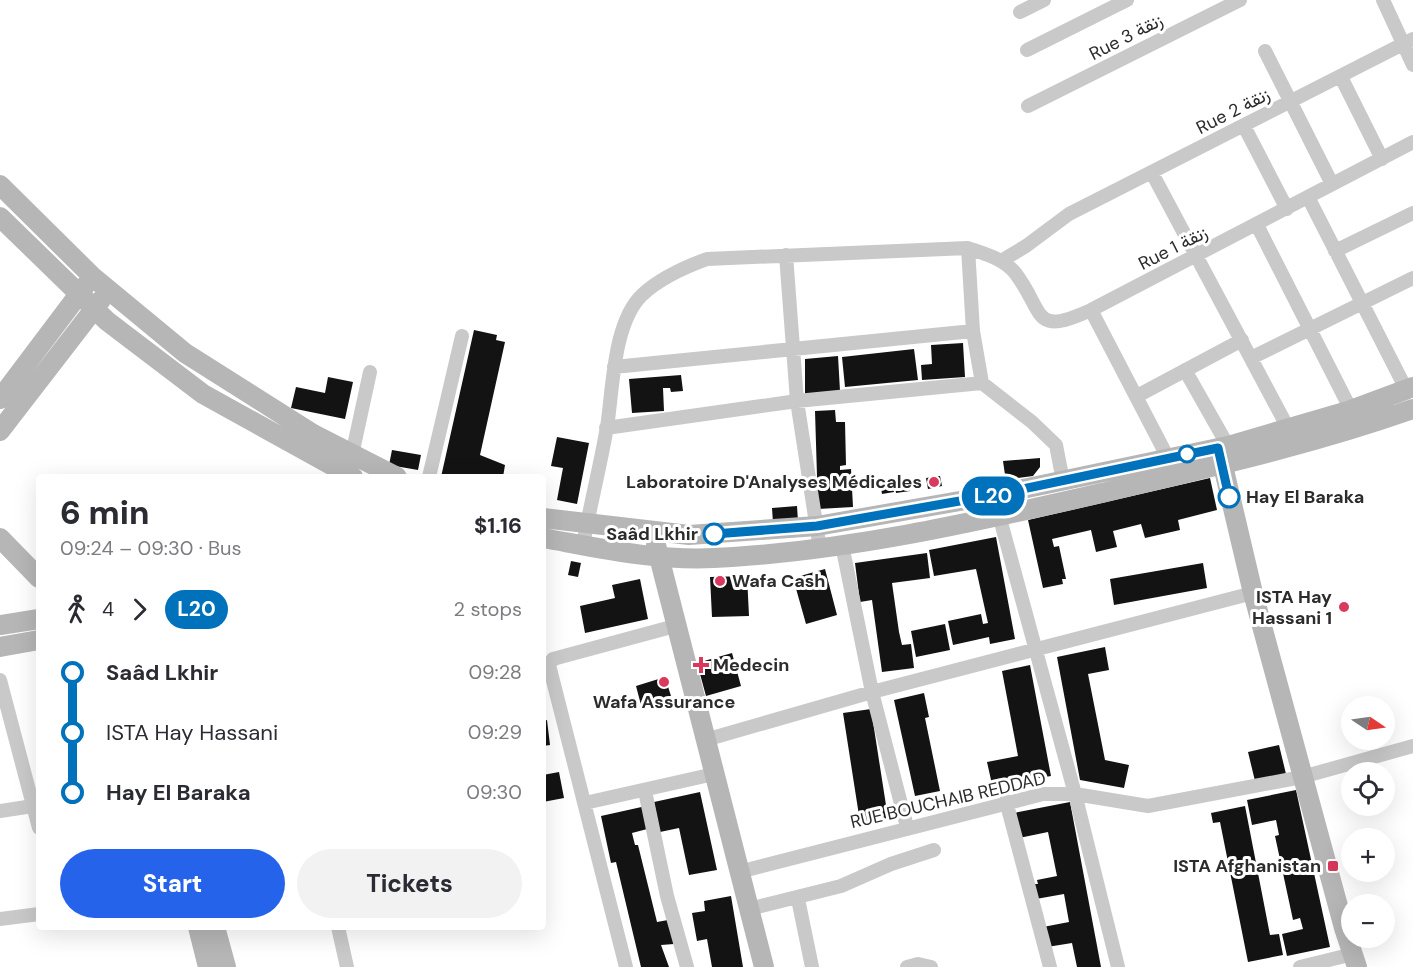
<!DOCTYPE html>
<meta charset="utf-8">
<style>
body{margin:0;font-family:"DM Sans",Vazirmatn,sans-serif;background:#f2f2f3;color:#2b2b33;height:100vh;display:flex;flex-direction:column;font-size:22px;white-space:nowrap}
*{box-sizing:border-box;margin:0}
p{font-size:20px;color:#7c7c81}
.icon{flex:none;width:33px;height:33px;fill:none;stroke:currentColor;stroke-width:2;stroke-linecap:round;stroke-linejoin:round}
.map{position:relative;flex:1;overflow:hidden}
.side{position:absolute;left:36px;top:474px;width:510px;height:456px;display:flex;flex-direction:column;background:#fff;border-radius:6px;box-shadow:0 6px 24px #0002}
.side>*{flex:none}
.badge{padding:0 12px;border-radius:20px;font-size:21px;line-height:39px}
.needle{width:39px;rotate:103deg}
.buttons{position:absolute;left:1341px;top:696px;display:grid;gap:12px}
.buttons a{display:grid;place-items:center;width:54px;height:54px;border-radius:50%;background:#fff;box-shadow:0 6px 24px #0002;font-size:30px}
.map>.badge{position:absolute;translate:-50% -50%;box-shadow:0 0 0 3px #fff}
.legs{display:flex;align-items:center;gap:9px;height:66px;padding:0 24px;font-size:20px}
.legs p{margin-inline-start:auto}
.head{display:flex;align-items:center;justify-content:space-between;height:102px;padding:0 24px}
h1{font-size:33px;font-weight:800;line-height:45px}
.primary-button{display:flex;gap:12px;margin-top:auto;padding:12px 24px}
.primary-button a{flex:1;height:69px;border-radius:36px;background:#2563eb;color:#fff;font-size:24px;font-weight:800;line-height:69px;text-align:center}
.primary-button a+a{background:#f2f2f3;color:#2b2b33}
ul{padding:0 24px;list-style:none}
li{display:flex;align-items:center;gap:21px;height:60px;font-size:22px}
li i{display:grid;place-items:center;width:9px;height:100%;margin:0 8px;background:currentColor}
li i::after{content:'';width:15px;height:15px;margin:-8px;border:4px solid;border-radius:50%;background:#fff}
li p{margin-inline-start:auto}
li:first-child i{background:linear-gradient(#0000 50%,currentColor 0)}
li:last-child i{background:linear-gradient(currentColor 50%,#0000 0)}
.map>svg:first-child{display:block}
</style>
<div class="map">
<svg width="1413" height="967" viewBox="0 0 1413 967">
<rect width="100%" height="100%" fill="#fff"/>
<path fill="#131313" d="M474,330L497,335L496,340L505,342L480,455L505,465L503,477H441Z
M963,343L965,377L922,380L921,365L932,364L931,345Z
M914,349L918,380L845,387L842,357Z
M838,356L840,391L805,394V359Z
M681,375L683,391L671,392L670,388H663L664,411L632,413L629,379Z
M328,377L353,382L345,419L291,408L296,387L325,393Z
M835,410L836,422H845L846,465L840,466V470L851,469L853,507L818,509L815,411Z
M557,437L589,443L577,504L557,500L563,468L551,466Z
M392,450L421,455L418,470L389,465Z
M1040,458V467L1033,476L1011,479L1005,475L1003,461Z
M940,476L942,486L928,489L926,478Z
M908,477L910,491L896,493L894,480Z
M1210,478L1217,510L1178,520L1180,530L1145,538L1141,524L1113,531L1117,547L1096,552L1091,530L1052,539L1054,547L1059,546L1066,579H1062L1063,584L1043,588L1028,520Z
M892,480L894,492L882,494L880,482Z
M797,506L798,521L773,523L772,508Z
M996,537L1015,639L990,644L989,637L953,645L948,621L981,614L983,624L988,623L976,569L934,576L929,550Z
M927,553L930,578L892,583L899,632L902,645L911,644L914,668L882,672L872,600L860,602L855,563Z
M571,561L581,563L578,577L568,575Z
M1203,563L1207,588L1114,605L1110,579Z
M825,569L837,615L806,624L793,578Z
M747,576L749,616L712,617L710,577Z
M640,579L648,619L585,633L580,606L615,598L612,585Z
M945,624L950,650L916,657L911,631Z
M1105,647L1109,670L1088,674L1105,760L1129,765L1124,788L1080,780L1057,657Z
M732,653L741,686L706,696L697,663Z
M1030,665L1051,776L1000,785L1001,787L993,789L987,762L1018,756L1002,671Z
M665,677L671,696L641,705L636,686Z
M924,693L929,717L925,718L940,791L915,796L894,700Z
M871,709L888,818L860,822L843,713Z
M547,720L550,745L543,746V721Z
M1279,745L1286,774L1255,781L1248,752Z
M559,772L564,798L543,802V775Z
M1296,790L1330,947L1287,956L1282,934L1303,929L1300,918L1293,920L1275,836L1279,835L1276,820L1252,825L1247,800Z
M700,792L717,870L689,875L679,828L660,832L654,802Z
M1070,802L1101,967H1077L1072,943L1047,947L1043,927L1069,922L1064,894L1036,899L1033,884H1038L1037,880L1057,876L1048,832L1019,838L1014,813Z
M646,806L651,828L632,833L635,845H638L657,922L668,920L674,944L661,945L669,967H641L616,862L611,863L601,816Z
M1245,806L1270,935L1279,934L1283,955L1248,962L1220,822L1213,823L1211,813Z
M731,896L743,967H712L707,939L697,941L692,913L705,911L704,901Z"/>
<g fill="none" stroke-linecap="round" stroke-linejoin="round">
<path stroke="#c9c9c9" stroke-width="14" d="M1383,0L1413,65
M1020,12L1044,0
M1027,50L1127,0
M1265,51L1332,184
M1341,77L1382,159
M1028,106L1240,0
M1244,126L1287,209
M1152,173L1288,428
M1308,197L1406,389
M1257,225L1351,410
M968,248C985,254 1005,259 1016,274C1045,313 1032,337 1091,310L1413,142
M1335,251L1413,213
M786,255L797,401L820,549
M1001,261L1026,246L1069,214L1413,39
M1091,310L1168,458
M1251,358L1413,278
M614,367L973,331
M1185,370L1228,446
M1137,396L1242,340
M606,428L797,401L982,383
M352,455L370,372
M429,477L462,336
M999,515L1075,794L1118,967
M583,545C590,506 600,467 607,427C613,389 613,323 642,295C659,279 685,267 707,259L968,248L973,331L982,383L1032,422L1056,445L1063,481
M842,545L872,692L907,827
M0,680L39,828
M705,740L872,692L1253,593
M645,791L667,896L687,967
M1006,801L1050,967
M585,803L714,774
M0,811L33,806
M739,872L1043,794H1075L1148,806L1302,777L1413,746
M798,899L812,967
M749,909L841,886L891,864L934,850
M0,919L39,914
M338,927L347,967
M626,967L549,665L553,659L675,626
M907,967L918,964L931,967
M1300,967L1353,954"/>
<path stroke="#b6b6b6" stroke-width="20" d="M0,185L93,277L185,353L313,434L397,477
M0,217L107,321L203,394L353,477
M0,399L85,286
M0,431L101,300
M1220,453L1253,593L1344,928L1357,967
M543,518L689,535L817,526L994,495L1228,446L1351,410L1413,387
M0,538L39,578
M543,538C599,548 656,561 714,558C844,552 975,522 1102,493C1207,468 1311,445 1413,409
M656,545L764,967
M0,625L39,619
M0,647L39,640
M198,927L208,967
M215,927L226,967"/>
</g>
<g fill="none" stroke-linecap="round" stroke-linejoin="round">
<defs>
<path id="line-1" d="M714,534L817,526L994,495L1218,448L1229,497"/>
</defs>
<use href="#line-1" stroke="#fff" stroke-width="14"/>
<use href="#line-1" stroke="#0072bc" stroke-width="9"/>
</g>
<g fill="#fff" stroke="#0072bc" stroke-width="3">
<circle cx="1187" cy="454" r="8"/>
<circle cx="1229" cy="497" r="10"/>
<circle cx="714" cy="534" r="10"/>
</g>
<g fill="#d8395d" stroke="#fff" stroke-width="2">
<circle cx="934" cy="482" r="6"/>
<circle cx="720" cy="581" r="6"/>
<circle cx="1344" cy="607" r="6"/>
<path d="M698 656h6v6h6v6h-6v6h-6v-6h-6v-6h6z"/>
<circle cx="664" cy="682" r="6"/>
<rect x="1327" y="860" width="12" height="12" rx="3"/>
</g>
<g text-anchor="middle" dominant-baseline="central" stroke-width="6" stroke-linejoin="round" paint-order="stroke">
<g font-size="18" fill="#2c2c2c" stroke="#fff">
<text transform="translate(1126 37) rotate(-27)">Rue 3 زنقة</text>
<text transform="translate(1233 111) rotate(-27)">Rue 2 زنقة</text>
<text transform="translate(1173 248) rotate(-27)">Rue 1 زنقة</text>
<text transform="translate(948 800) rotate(-13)">RUE BOUCHAIB REDDAD</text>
</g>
<g font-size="18" font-weight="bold" fill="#2c2c2c" stroke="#fff" text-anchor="end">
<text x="922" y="482">Laboratoire D'Analyses Médicales</text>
<text x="732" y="581" text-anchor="start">Wafa Cash</text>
<text x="1332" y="597">ISTA Hay<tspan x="1332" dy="21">Hassani 1</tspan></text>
<text x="713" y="665" text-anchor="start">Medecin</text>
<text x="664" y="702" text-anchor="middle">Wafa Assurance</text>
<text x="1321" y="866">ISTA Afghanistan</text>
</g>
<g font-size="18" font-weight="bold" fill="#2c2c2c" stroke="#fff" text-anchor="start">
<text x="1246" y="497">Hay El Baraka</text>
<text x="698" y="534" text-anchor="end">Saâd Lkhir</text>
</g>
</g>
</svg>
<div class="buttons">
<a><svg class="needle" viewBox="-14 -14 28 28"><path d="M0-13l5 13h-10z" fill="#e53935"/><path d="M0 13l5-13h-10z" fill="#7c7c81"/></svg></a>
<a><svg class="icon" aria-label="locate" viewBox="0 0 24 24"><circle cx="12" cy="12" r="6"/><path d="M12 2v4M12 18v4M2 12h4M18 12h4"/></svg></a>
<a>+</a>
<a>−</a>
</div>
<b class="badge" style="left:993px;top:496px;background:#0072bc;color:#fff">L20</b>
<section class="side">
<div class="head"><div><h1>6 min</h1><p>09:24 – 09:30 · Bus</p></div><b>$1.16</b></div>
<div class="legs"><svg class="icon" aria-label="walk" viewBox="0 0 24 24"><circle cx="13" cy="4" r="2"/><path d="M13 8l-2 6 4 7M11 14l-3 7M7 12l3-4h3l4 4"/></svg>4<svg class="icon" aria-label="forward" viewBox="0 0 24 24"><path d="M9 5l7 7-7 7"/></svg><b class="badge" style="background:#0072bc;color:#fff">L20</b><p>2 stops</p></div>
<ul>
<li><i style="color:#0072bc"></i><b>Saâd Lkhir</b><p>09:28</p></li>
<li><i style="color:#0072bc"></i><span>ISTA Hay Hassani</span><p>09:29</p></li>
<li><i style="color:#0072bc"></i><b>Hay El Baraka</b><p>09:30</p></li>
</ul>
<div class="primary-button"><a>Start</a><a>Tickets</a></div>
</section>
</div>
